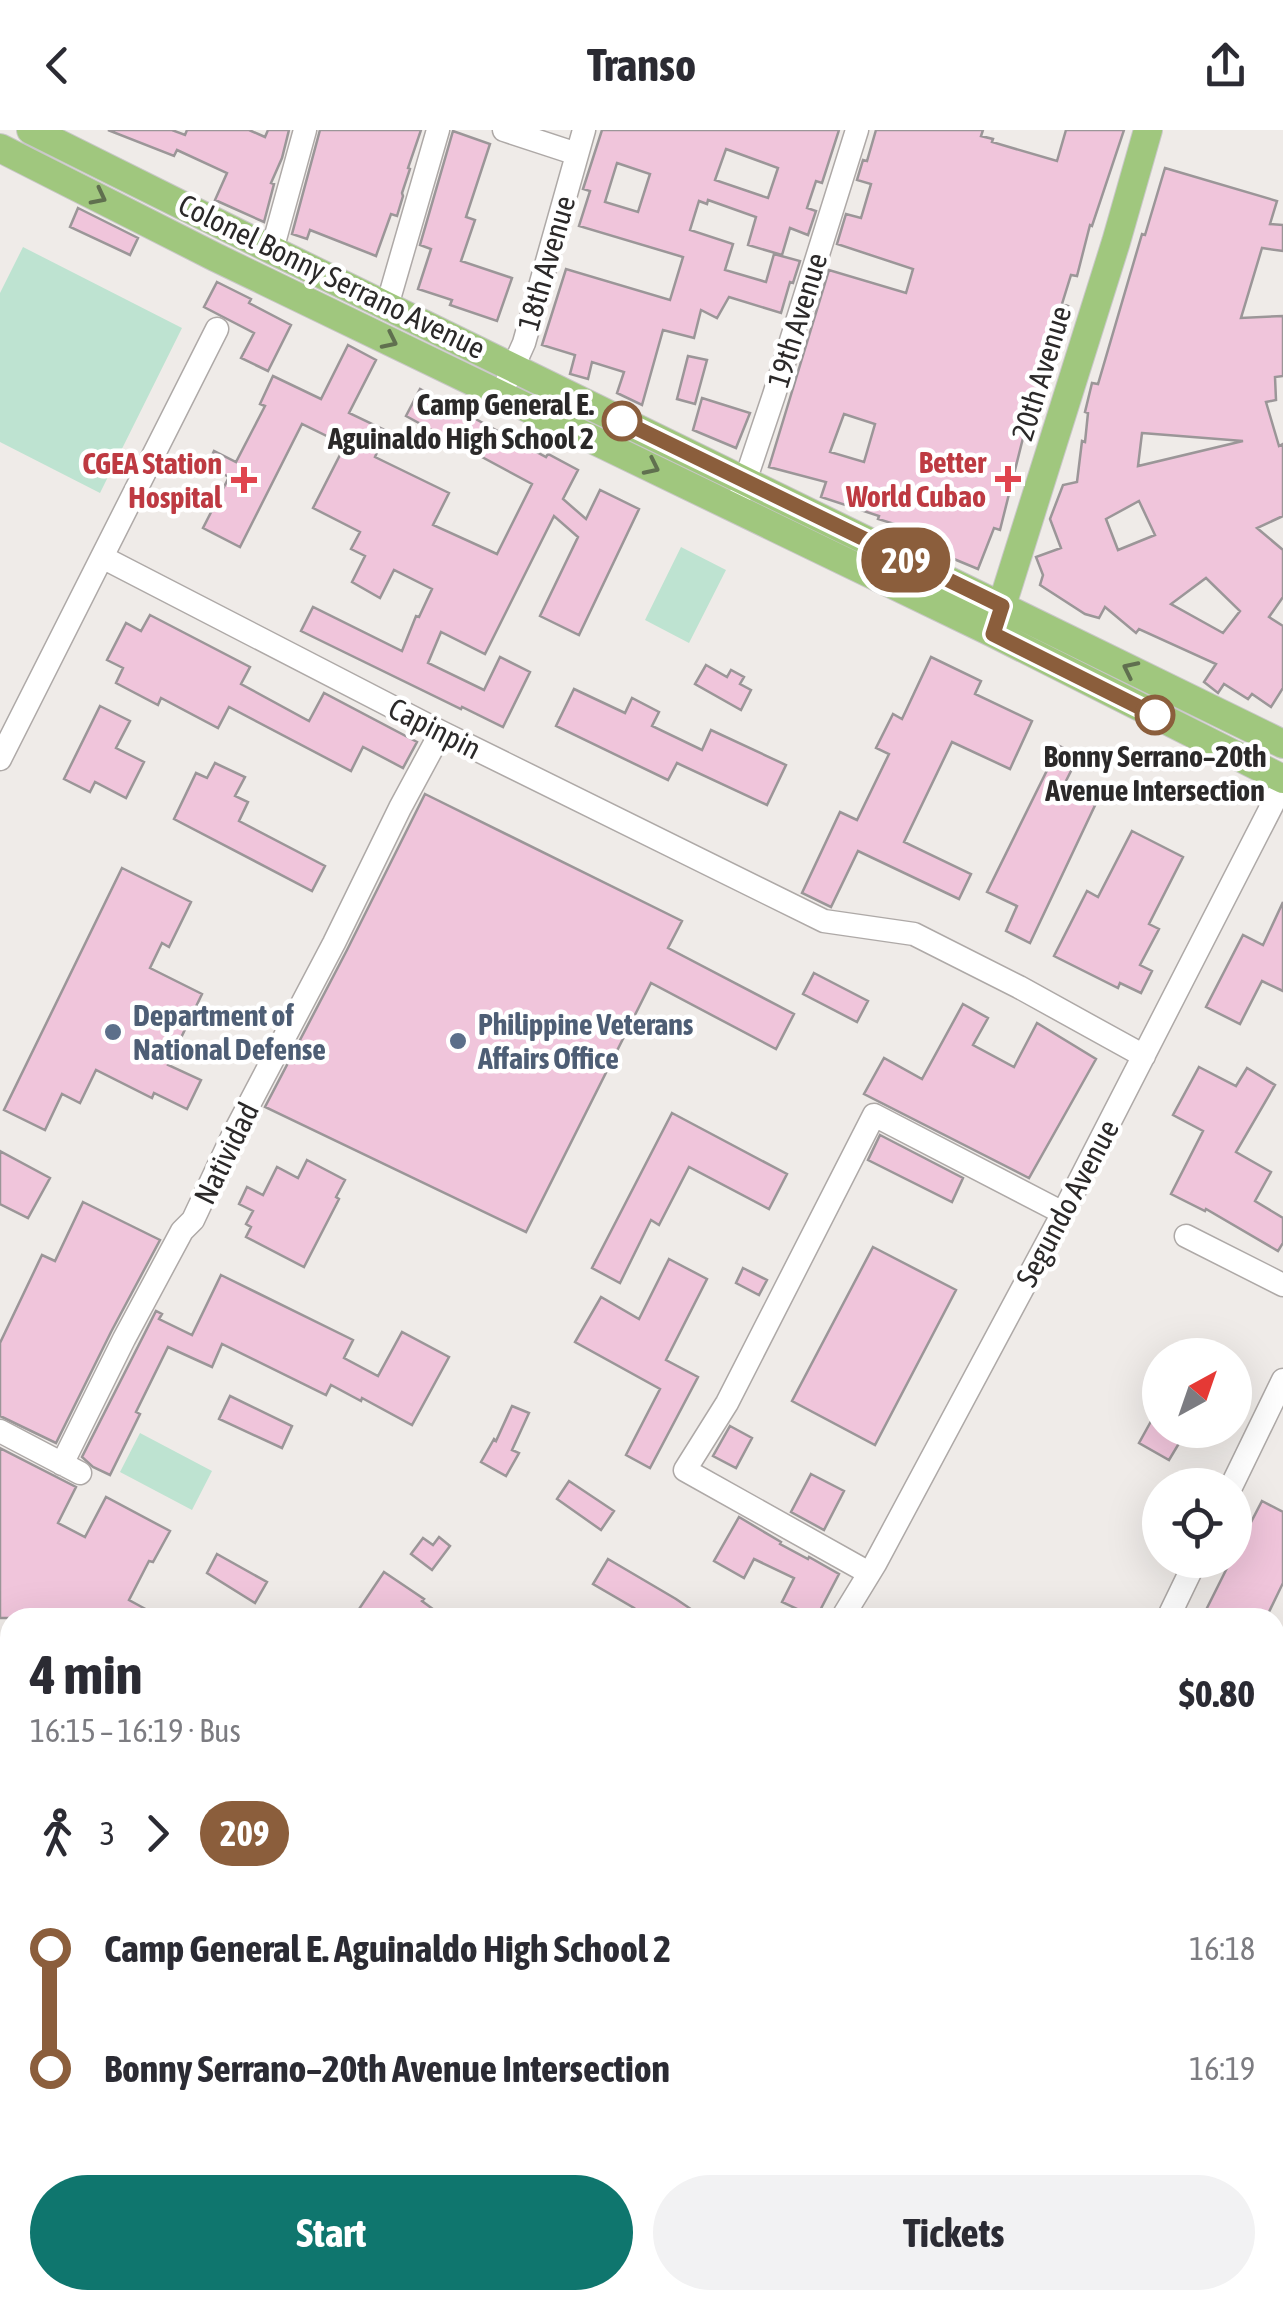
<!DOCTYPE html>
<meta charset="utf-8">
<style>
body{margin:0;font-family:"Asap Condensed",sans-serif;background:#f2f2f3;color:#2b2b33;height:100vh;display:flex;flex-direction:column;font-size:38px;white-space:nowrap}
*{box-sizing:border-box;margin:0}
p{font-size:32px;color:#7c7c81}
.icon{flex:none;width:55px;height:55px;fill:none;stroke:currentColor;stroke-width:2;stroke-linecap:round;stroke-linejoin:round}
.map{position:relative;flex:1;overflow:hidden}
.side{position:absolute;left:0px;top:1478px;width:1285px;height:702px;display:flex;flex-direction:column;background:#fff;border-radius:30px 30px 0 0;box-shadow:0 10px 40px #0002}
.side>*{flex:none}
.badge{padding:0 20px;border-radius:32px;font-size:35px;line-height:65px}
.needle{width:65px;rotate:40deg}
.fabs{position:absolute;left:1142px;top:1208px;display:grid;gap:20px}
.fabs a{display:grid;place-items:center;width:110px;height:110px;border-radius:50%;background:#fff;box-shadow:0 10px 40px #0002;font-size:50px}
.map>.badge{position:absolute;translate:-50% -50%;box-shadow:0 0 0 5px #fff}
.legs{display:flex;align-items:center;gap:15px;height:110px;padding:0 30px;font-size:32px}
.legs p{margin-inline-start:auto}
.overview{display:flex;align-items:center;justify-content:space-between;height:170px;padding:0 30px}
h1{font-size:55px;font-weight:700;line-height:75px}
.primary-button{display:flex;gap:20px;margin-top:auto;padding:20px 30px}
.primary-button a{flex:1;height:115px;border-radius:60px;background:#0f766e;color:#fff;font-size:40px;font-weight:700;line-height:115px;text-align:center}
.primary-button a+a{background:#f2f2f3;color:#2b2b33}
ul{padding:0 30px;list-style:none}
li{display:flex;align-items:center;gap:35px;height:120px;font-size:38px}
li i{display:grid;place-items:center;width:15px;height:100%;margin:0 12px;background:currentColor}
li i::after{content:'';width:25px;height:25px;margin:-12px;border:8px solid;border-radius:50%;background:#fff}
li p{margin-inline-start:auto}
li:first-child i{background:linear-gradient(#0000 50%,currentColor 0)}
li:last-child i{background:linear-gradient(currentColor 50%,#0000 0)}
header{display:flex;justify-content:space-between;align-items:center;height:130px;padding:0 30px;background:#fff;font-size:45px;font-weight:700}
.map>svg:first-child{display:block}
</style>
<header><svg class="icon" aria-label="back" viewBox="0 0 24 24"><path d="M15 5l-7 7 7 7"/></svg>Transo<svg class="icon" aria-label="share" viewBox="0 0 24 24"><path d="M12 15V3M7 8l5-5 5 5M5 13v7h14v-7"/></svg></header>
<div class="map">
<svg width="1283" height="2178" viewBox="0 0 1283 2178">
<rect width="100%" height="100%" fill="#efebe8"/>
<path fill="#bee3d1" d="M23,117L182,198L100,363L0,312V163Z
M681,417L726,440L689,513L645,490Z
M140,1303L212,1341L192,1380L120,1342Z"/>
<path fill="#f0c5db" stroke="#9b9698" stroke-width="2.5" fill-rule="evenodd" d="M108,0H172L185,5L187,0H249L265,7L268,0H289L282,28L271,53L274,54L264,92L215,70L227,43L177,20L174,26Z
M320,0H421L408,38L410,39L402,63L403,66L397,86L391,84L376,126L310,100L307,109L292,104Z
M602,0H839L822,53L816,51L807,78L816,81L808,105L790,98L782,125L748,115L756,87L708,70L707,74L699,71L690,100L733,114L725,140L766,152L774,124L800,131L793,153L790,152L781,183L729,167L717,188L701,180L694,208L663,200L642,275L617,263L624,242L592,232L588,249L570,244L575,225L542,215L566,139L670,170L683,127L579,96L590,61L583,59ZM726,19L778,38L768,68L715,50ZM617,33L650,44L638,82L605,72Z
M876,0H983L981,6L993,9L992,12L1057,31L1066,0H1124L1092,96L1090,95L1077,146L1071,145L1062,174L1068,176L1025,300L1000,400L994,398L978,439L925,417L930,405L878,389L879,386L821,367L826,352L769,337L829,140L906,163L913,139L837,114L846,84L861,88L871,54L857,50L863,30L867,31ZM844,284L875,294L864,332L830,322Z
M453,1L490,14L466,87L475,90L461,131L512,148L497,191L450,175L452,170L418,159L431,119L420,115Z
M1165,38L1277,71L1270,94L1283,95V121L1262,118L1241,188L1283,186V246L1275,247L1276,270L1266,272L1279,316L1283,314V386L1257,398L1283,420V467L1269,487L1283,496V558L1271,577L1252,564L1248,569L1224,554L1218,563L1204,552L1216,534L1139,499L1136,503L1105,477L1099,488L1085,484L1040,455L1043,445L1036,427L1061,418L1050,389L1063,355L1077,352L1082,311L1085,312L1088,283L1085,282L1092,253L1098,254L1142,104L1145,105ZM1142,303L1243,311L1138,336ZM1139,371L1155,405L1118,420L1106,389ZM1206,448L1240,481L1223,503L1171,474Z
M78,78L138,108L130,125L70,97Z
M217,152L251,169L249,173L291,195L268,241L241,228L254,203L204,177Z
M348,215L376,230L349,283L387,301L375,327L449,363L433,395L497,424L532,354L406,286L420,259L546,327L548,324L578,340L563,369L586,389L600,360L639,379L579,505L540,486L578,407L554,386L485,524L441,502L428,533L484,560L500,527L530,542L503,597L462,577L461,579L301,501L313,477L402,521L416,486L419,487L432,459L394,440L380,468L352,452L365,426L351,419L360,402L313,378L345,315L302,294L240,417L203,398L229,347L207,336L214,321L236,332L265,276L260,274L273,246L321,269Z
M688,226L707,230L695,274L677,269Z
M702,268L750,283L736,318L693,300Z
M150,485L250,537L241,554L309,591L324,563L417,612L403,638L363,617L351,641L229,577L218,598L161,568L158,575L116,553L123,538L107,530L126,493L141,501Z
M931,527L981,551L975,564L1032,591L1010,639L952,612L904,712L971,744L959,769L858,721L831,777L802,763L840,682L857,690L889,624L876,618L893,584L902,589Z
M706,535L727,547L731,540L744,547L740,554L751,560L741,580L695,554Z
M574,559L625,583L632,568L659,582L652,596L702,620L711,600L786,635L767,675L677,633L668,650L556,596Z
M100,576L130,591L116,618L144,632L126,668L95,652L90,662L64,649Z
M1059,616L1079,625L1065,653L1098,669L1030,813L1006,801L1017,776L987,762Z
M215,633L245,647L235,666L248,672L239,691L325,736L312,761L174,689L196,643L207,648Z
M425,664L682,791L668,818L794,884L776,919L651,853L526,1102L265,977L347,820Z
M1132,701L1183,727L1149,794L1159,799L1140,835L1152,841L1141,863L1120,853L1118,858L1054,826L1087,761L1098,767Z
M122,738L191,772L169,817L162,813L150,838L202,864L168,935L201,950L187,979L154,963L152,968L96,940L80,973L62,964L45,1000L4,980Z
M1283,772V861L1262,851L1240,894L1206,877L1243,805L1263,815Z
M814,843L868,871L857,892L803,864Z
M963,874L988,888L973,915L1014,937L1037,893L1096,929L1029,1048L864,964L884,928L922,949Z
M1199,937L1236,956L1247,938L1275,955L1236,1022L1271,1042L1255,1071L1283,1088V1113L1278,1121L1206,1079L1205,1081L1171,1064L1203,1001L1173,985Z
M672,983L787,1044L769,1079L689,1037L659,1095L651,1090L620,1153L592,1138Z
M880,1005L963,1048L952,1072L868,1030Z
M0,1021L50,1048L28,1088L0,1074Z
M307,1030L345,1050L336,1067L339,1069L304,1137L246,1107L251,1097L246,1094L253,1081L239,1074L247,1057L263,1065L277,1037L298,1048Z
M83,1072L160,1110L111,1202L56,1313L0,1286V1213L42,1125L55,1131Z
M873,1117L956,1160L875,1315L792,1271Z
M669,1129L707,1149L666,1230L698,1247L650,1338L626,1325L660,1259L575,1212L601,1167L639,1189Z
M743,1138L767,1150L759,1165L736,1153Z
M221,1145L353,1210L344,1228L378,1246L402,1202L449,1227L412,1295L362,1268L361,1271L331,1255L326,1265L222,1214L212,1237L168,1217L136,1282L140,1284L110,1345L93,1337L82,1327L156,1181L162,1184L159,1189L192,1205Z
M230,1266L292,1296L282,1318L219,1289Z
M1160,1275V1300H1187L1169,1330L1139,1313Z
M512,1276L529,1283L512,1320L519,1323L506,1346L481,1332L494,1309L496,1311Z
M730,1296L752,1308L736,1338L713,1326Z
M0,1318L76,1357L58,1393L85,1407L106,1367L170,1401L153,1432L149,1431L129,1470L162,1488H0Z
M811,1344L844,1361L824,1400L791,1382Z
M569,1351L614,1381L601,1400L557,1369Z
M1262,1371L1283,1382V1453L1266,1488H1202L1231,1430H1235V1423Z
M739,1387L781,1412L780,1414L808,1429L809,1427L839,1444L816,1488L782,1472L794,1448L754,1429L744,1448L714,1431Z
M439,1407L450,1416L432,1440L411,1424L423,1408L433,1415Z
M217,1424L267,1452L255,1473L207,1443Z
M608,1429L676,1469L704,1488H628L634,1478L593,1454Z
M384,1442L424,1469L422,1471L445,1488H353Z"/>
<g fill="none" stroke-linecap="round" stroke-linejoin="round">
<defs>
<path id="minor" d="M504,0L577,24
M272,120L305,0
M387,176L438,0
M507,251L524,213L584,0
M736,378L774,265L857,0
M102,427L441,602L824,791L914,804L1019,857L1144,926
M0,629L217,199
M1186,1106L1283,1155
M0,1301L80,1343
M62,1334L124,1209L182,1101L193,1090L233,1005L334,813L400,678L441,602
M1232,1355L1283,1250
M869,1443L685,1340L727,1273L874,985L1063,1083
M842,1488L875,1434L1063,1083L1283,654
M1168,1488L1196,1430
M0,1556L10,1561
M0,1804L10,1808
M1275,2071L1283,2064
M285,2178L294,2170
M1162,2178L1171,2170"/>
<path id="major" d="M31,0L272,120L1283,614
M0,18L215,127L993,503L1283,649
M997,491L1116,112L1148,0"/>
</defs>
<use href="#minor" stroke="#aea9a7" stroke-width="25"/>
<use href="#major" stroke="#c8c7c7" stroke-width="30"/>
<use href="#minor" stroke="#fff" stroke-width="22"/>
<use href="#major" stroke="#a0c77e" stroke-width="28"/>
</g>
<defs><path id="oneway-chevron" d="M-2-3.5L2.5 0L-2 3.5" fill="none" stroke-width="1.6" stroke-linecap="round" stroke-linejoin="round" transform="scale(2.5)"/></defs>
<g stroke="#60704f">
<use href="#oneway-chevron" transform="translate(99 67) rotate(27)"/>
<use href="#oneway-chevron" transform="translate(390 211) rotate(26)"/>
<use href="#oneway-chevron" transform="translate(652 337) rotate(26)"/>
<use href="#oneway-chevron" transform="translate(1130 539) rotate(-154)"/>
</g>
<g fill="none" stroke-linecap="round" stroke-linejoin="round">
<defs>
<path id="line-1" d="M622,291L1002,476L993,504L1155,585"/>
</defs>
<use href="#line-1" stroke="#fff" stroke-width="22"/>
<use href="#line-1" stroke="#8b5e3c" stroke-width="15"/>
</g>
<g fill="#fff" stroke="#8b5e3c" stroke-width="5">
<circle cx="622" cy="291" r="18"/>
<circle cx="1155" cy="585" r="18"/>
</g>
<g fill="#e0444e" stroke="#fff" stroke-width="4">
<path d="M1003 334h10v10h10v10h-10v10h-10v-10h-10v-10h10z"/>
<path d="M239 335h10v10h10v10h-10v10h-10v-10h-10v-10h10z"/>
</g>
<g fill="#5c6f8a" stroke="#fff" stroke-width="4">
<circle cx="113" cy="902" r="10"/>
<circle cx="458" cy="911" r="10"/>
</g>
<g text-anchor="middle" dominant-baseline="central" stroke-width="9" stroke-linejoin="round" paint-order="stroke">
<g font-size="30" fill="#2b2929" stroke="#fff">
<text transform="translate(546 133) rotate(-74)">18th Avenue</text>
<text transform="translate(332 146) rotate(26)">Colonel Bonny Serrano Avenue</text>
<text transform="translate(797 190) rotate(-73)">19th Avenue</text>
<text transform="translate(1041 243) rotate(-73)">20th Avenue</text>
<text transform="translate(435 598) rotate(27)">Capinpin</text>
<text transform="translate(226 1023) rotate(-64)">Natividad</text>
<text transform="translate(1067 1073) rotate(-62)">Segundo Avenue</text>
</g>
<g font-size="30" font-weight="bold" fill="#2b2929" stroke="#fff" text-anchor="end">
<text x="594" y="274">Camp General E.<tspan x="594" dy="34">Aguinaldo High School 2</tspan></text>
<text x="1155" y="626" text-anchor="middle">Bonny Serrano–20th<tspan x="1155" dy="34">Avenue Intersection</tspan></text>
</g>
<g font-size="30" font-weight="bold" fill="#be3a42" stroke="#fff" text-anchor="end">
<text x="986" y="332">Better<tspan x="986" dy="34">World Cubao</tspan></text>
<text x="222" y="333">CGEA Station<tspan x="222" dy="34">Hospital</tspan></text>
</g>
<g font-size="30" font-weight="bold" fill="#4e5e75" stroke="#fff" text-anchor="start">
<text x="133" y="885">Department of<tspan x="133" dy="34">National Defense</tspan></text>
<text x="478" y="894">Philippine Veterans<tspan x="478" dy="34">Affairs Office</tspan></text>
</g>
</g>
</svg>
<div class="fabs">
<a><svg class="needle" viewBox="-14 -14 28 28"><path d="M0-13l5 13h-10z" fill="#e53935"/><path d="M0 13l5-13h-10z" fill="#7c7c81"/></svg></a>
<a><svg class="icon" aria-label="locate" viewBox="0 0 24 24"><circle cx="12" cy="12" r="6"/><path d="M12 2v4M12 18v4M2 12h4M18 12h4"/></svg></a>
</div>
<b class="badge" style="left:906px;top:430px;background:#8b5e3c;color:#fff">209</b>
<section class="side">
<div class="overview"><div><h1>4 min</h1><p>16:15 – 16:19 · Bus</p></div><b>$0.80</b></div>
<div class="legs"><svg class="icon" aria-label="walk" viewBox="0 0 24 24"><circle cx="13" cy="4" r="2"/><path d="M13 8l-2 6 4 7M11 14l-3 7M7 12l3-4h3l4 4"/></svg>3<svg class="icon" aria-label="forward" viewBox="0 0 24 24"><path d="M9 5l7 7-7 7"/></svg><b class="badge" style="background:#8b5e3c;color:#fff">209</b></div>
<ul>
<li><i style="color:#8b5e3c"></i><b>Camp General E. Aguinaldo High School 2</b><p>16:18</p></li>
<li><i style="color:#8b5e3c"></i><b>Bonny Serrano–20th Avenue Intersection</b><p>16:19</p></li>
</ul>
<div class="primary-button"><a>Start</a><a>Tickets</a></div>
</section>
</div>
